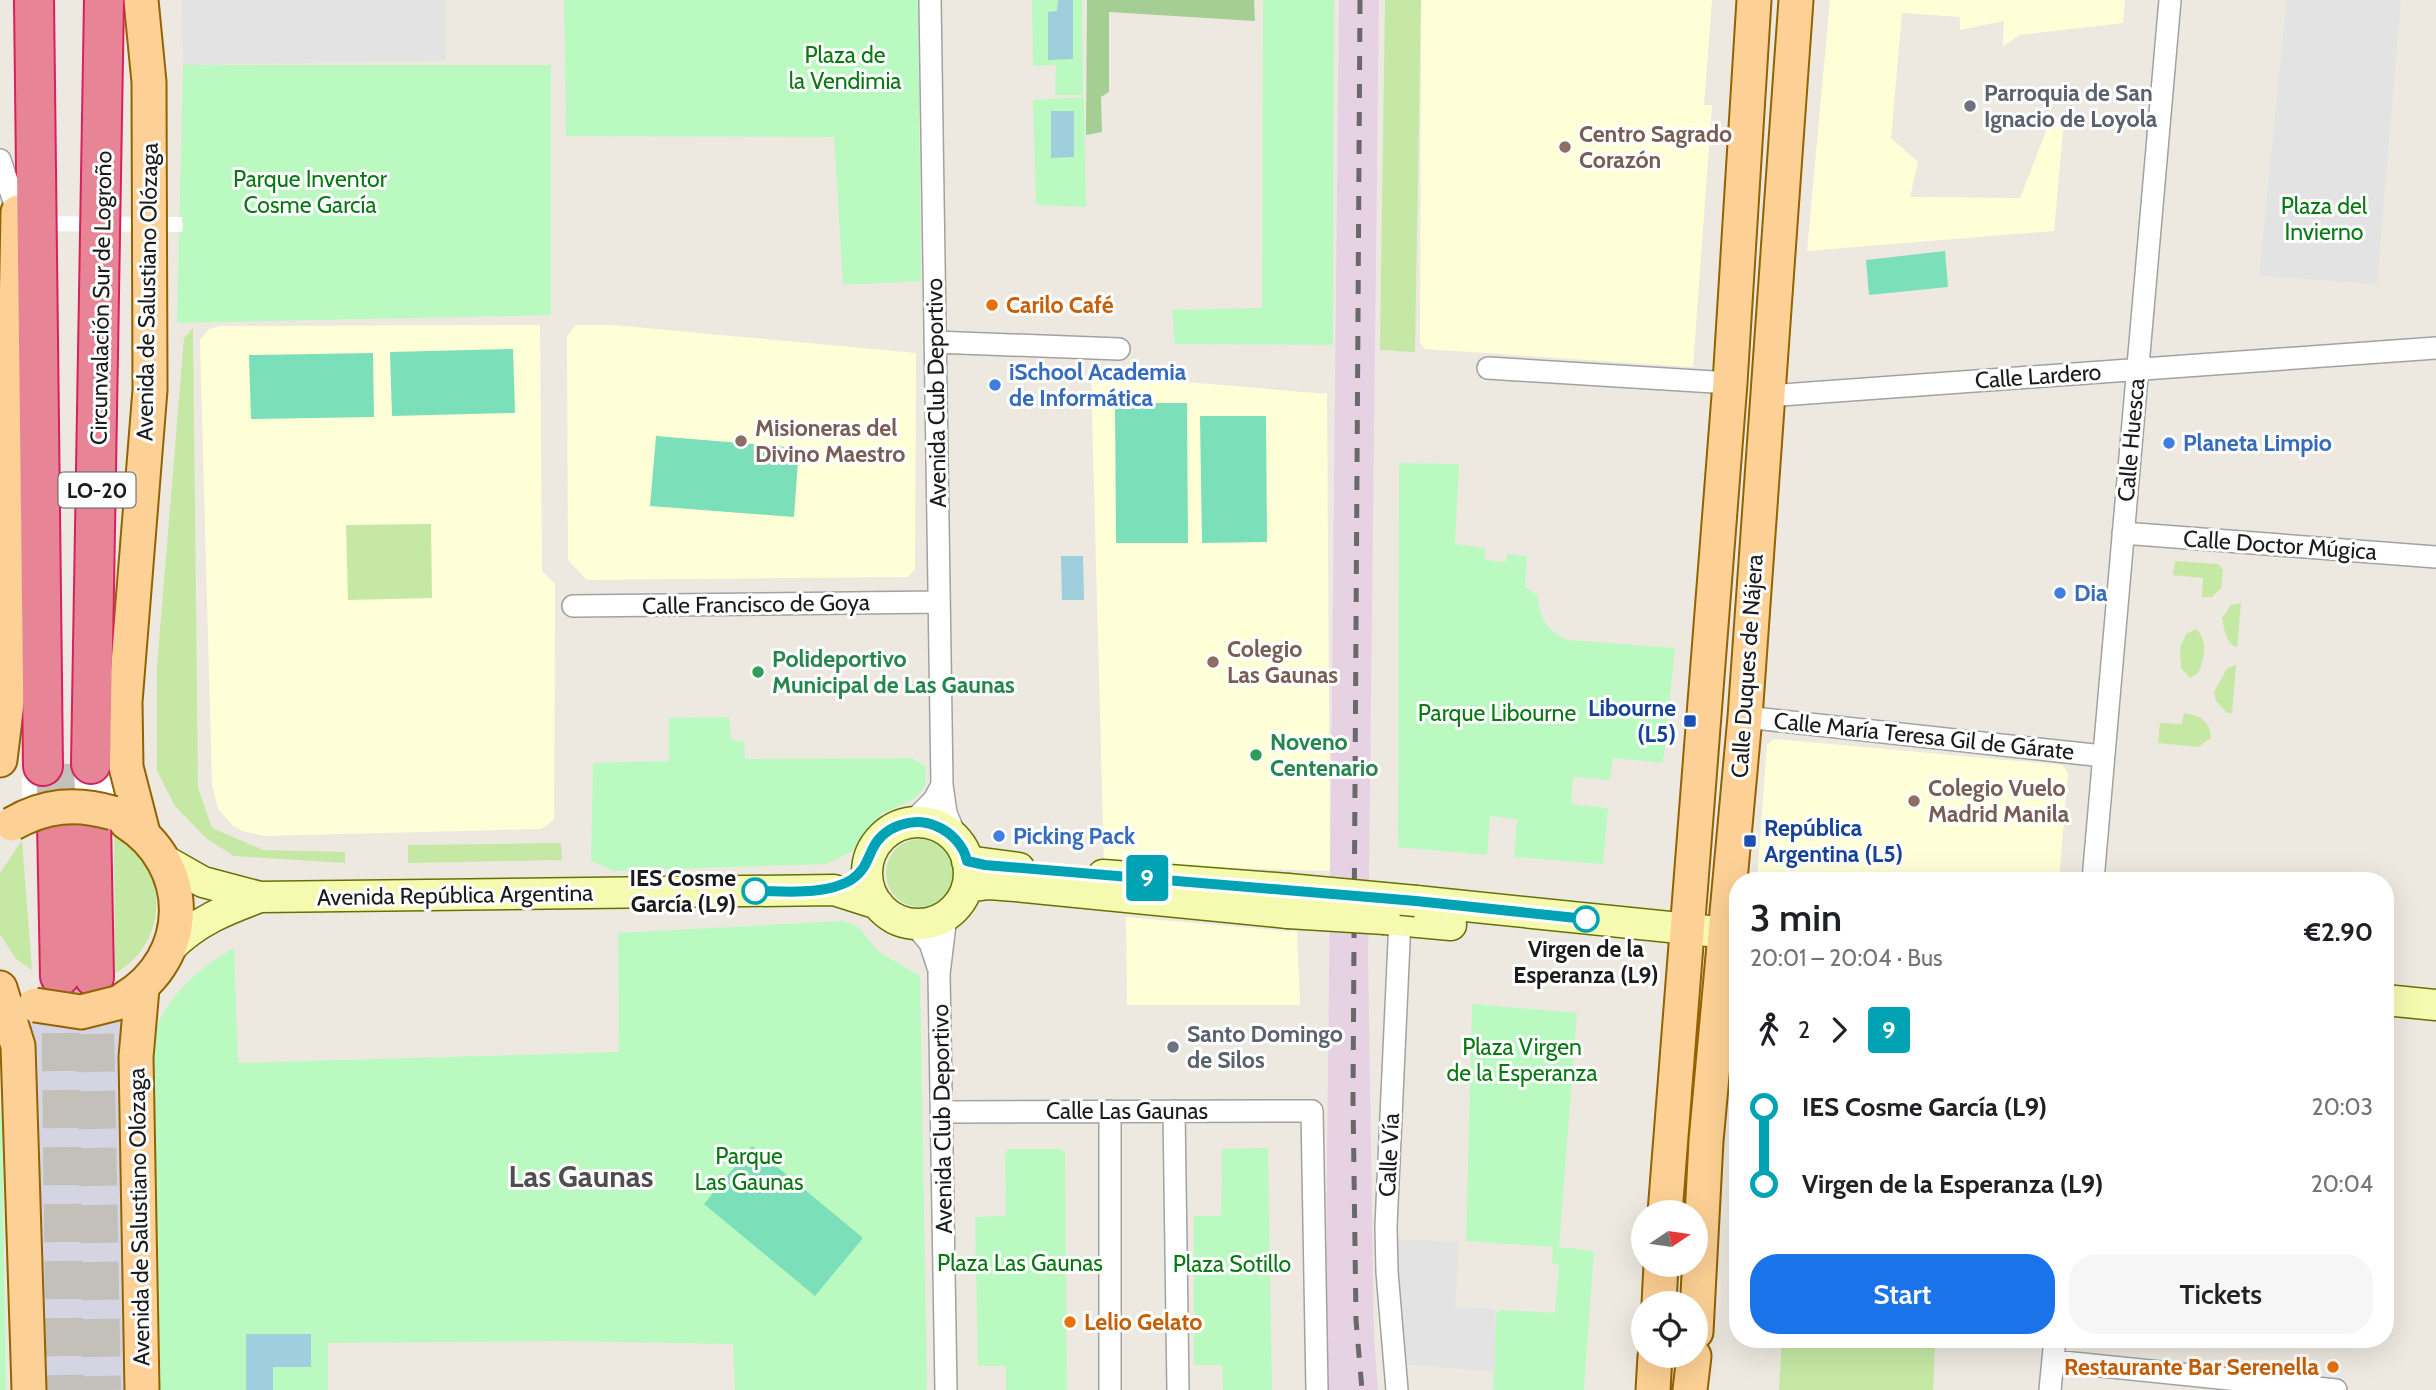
<!DOCTYPE html>
<meta charset="utf-8">
<style>
body{margin:0;font-family:Cabin,sans-serif;background:#f6f6f6;color:#202124;height:100vh;display:flex;flex-direction:column;font-size:26px;white-space:nowrap}
*{box-sizing:border-box;margin:0}
p{font-size:23px;color:#757577}
.icon{flex:none;width:38px;height:38px;fill:none;stroke:currentColor;stroke-width:2;stroke-linecap:round;stroke-linejoin:round}
.map{position:relative;flex:1;overflow:hidden}
.sheet{position:absolute;left:1729px;top:872px;width:665px;height:476px;display:flex;flex-direction:column;background:#fff;border-radius:28px;box-shadow:0 7px 28px #0002}
.sheet>*{flex:none}
.badge{padding:0 14px;border-radius:5px;font-size:24px;line-height:46px}
.needle{width:46px;rotate:77deg}
.tools{position:absolute;left:1631px;top:1200px;display:grid;gap:14px}
.tools a{display:grid;place-items:center;width:77px;height:77px;border-radius:50%;background:#fff;box-shadow:0 7px 28px #0002;font-size:35px}
.map>.badge{position:absolute;translate:-50% -50%;box-shadow:0 0 0 4px #fff}
.legs{display:flex;align-items:center;gap:10px;height:77px;padding:0 21px;font-size:23px}
.legs p{margin-inline-start:auto}
.overview{display:flex;align-items:center;justify-content:space-between;height:119px;padding:0 21px}
h1{font-size:38px;font-weight:600;line-height:52px}
.cta{display:flex;gap:14px;margin-top:auto;padding:14px 21px}
.cta a{flex:1;height:80px;border-radius:28px;background:#1a73e8;color:#fff;font-size:28px;font-weight:600;line-height:80px;text-align:center}
.cta a+a{background:#f6f6f6;color:#202124}
ul{padding:0 21px;list-style:none}
li{display:flex;align-items:center;gap:24px;height:77px;font-size:26px}
li i{display:grid;place-items:center;width:10px;height:100%;margin:0 9px;background:currentColor}
li i::after{content:'';width:18px;height:18px;margin:-9px;border:5px solid;border-radius:50%;background:#fff}
li p{margin-inline-start:auto}
li:first-child i{background:linear-gradient(#0000 50%,currentColor 0)}
li:last-child i{background:linear-gradient(currentColor 50%,#0000 0)}
.map>svg:first-child{display:block}
</style>
<div class="map">
<svg width="2436" height="1390" viewBox="0 0 2436 1390">
<rect width="100%" height="100%" fill="#ede9e0"/>
<path fill="#e6d2e2" d="M1339,0H1379L1368,960L1374,1337L1378,1390H1328L1325,1365Z"/>
<path fill="#feffd7" d="M1421,0H1712L1704,105H1712L1693,367L1425,349L1420,342Z
M1830,0H2125L2123,23L2020,35L2003,46L2004,21L1960,30V17L1902,13L1891,138L1918,162L1910,197L2020,198L2047,129L2052,130L2057,119L2064,121L2054,231L1807,251Z
M540,325L542,571L555,584L554,820L541,829L265,836L243,831L233,826L218,809L212,784L200,340L209,329L220,326Z
M576,325H613L916,353L915,569L908,577L587,580L568,560L567,336Z
M1091,374L1327,394L1330,871L1104,864Z
M1774,739L2062,765L2068,773L2059,880H1757L1767,745Z
M1126,917L1297,932L1300,1005H1127Z"/>
<path fill="#c5e9a4" d="M1385,0H1421L1415,352L1380,350Z
M193,328L198,788L212,828L263,850L345,852V863L234,856L207,839L175,806L157,771V666L184,338Z
M431,524L432,598L348,600L346,525Z
M2175,561L2218,564L2223,570L2221,588L2212,597H2202L2203,578L2173,575Z
M2241,603L2237,647C2226,645 2224,628 2222,618L2231,605Z
M2196,629C2208,639 2205,659 2198,673L2190,678L2181,668L2180,648L2186,634Z
M2236,665L2232,713H2227L2216,701L2214,692L2227,668Z
M2184,713C2199,715 2211,721 2211,738L2198,747L2158,743L2160,723L2182,724Z
M114,833C121,838 130,844 136,851C170,890 160,949 115,973Z
M886 873a34 34 0 1 1 68 0a34 34 0 1 1-68 0Z
M22,840L32,970L16,959L0,934V873Z
M561,843L562,860L408,863V845Z
M1782,1339H1852L1935,1345L1933,1390H1779Z"/>
<path fill="#a4ce93" d="M1087,0H1254L1255,21L1109,12V92L1101,97L1102,132L1086,135Z"/>
<path fill="#bafac0" d="M564,0H918L921,281L843,285L834,137L566,136Z
M1032,0H1082L1083,95H1055L1056,65L1033,66Z
M1263,0H1334L1333,345L1175,344L1172,310L1262,308Z
M183,65H551V315L177,323Z
M1084,97L1086,207L1036,205L1033,100Z
M1399,463L1459,464L1455,544L1485,548V560L1506,562L1507,554L1527,556L1525,587L1537,595C1540,617 1546,631 1567,640L1675,648L1663,763L1613,758L1610,780L1573,777L1571,804L1608,808L1603,864L1514,857L1517,819L1490,816L1487,855L1398,847Z
M729,717L731,739L744,742L745,759L911,758L926,766L925,785L920,793L912,800L881,814L851,852L826,864L614,871L591,861L593,763L669,761V718Z
M842,921L858,927L879,952L920,976L927,1390H735L733,1344L559,1341L328,1343V1390H156L147,1047C167,998 189,974 234,948L238,1063L619,1052L618,933Z
M1472,1004L1577,1013L1559,1247L1594,1251L1584,1390H1493L1496,1314L1501,1310L1555,1313L1559,1265L1552,1264L1553,1247L1466,1241Z
M0,1102L2,1125L6,1390H0Z
M1268,1148L1272,1390H1223L1222,1365H1194V1216H1221L1222,1149Z
M1008,1149H1061L1065,1153L1067,1390H1006V1366H978L975,1217L1006,1216L1005,1153Z"/>
<path fill="#7bdfba" d="M1945,251L1948,287L1869,295L1866,260Z
M513,349L515,413L392,416L390,352Z
M373,353L374,417L251,419L249,355Z
M1115,403H1187L1188,543H1116Z
M1200,416H1266L1267,542L1202,543Z
M656,436L799,448L794,517L650,506Z
M752,1146L863,1238L815,1296L704,1204Z"/>
<path fill="#e3e3e3" d="M182,0H446V61L183,65Z
M2287,0H2401L2377,284L2259,276Z
M1391,1239L1459,1242L1455,1308L1495,1309V1371L1399,1364Z"/>
<path fill="#d5d4e3" d="M25,1013L85,1028L125,1018L131,1390H43L36,1064Z"/>
<path fill="#9fcedc" d="M1058,0H1073V59L1048,60V12L1057,11Z
M1051,111H1074V157L1051,158Z
M1061,556H1083L1084,600H1062Z
M246,1334H311V1367H273V1390H246Z"/>
<path fill="#fff" d="M0,216L182,217L183,232L0,231Z
M74,762L114,772V833L102,824L39,828L22,840V778L43,766Z"/>
<g fill="none" stroke-linecap="round" stroke-linejoin="round">
<path stroke="#c3c0b9" stroke-width="38" stroke-dasharray="38 19" stroke-linecap="butt" d="M55,764L57,822
M60,976L65,1390
M94,977L102,1390"/>
<defs>
<path id="street" d="M930,0L942,785L946,813L957,840
M0,160L19,216
M935,342L1119,349
M1488,368L1730,383
M1767,396L2436,348
M2123,533L2436,557
M573,606L939,602
M1745,717L2103,756
M912,822L934,800L942,785
M2093,880L2170,0
M946,916L939,974L946,1390
M914,924L930,943L938,967
M1110,1111V1390
M1174,1111L1178,1390
M942,1112L1312,1111L1317,1390
M2053,1361L2336,1390
M1397,1390L1387,1272L1386,1226L1400,920
M2050,1390L2055,1339"/>
<path id="secondary" d="M867 873a51 51 0 1 1 102 0a51 51 0 1 1-102 0Z
M166,861L203,882L260,897L834,890L878,904
M967,861L1019,868
M1103,875L1288,889
M967,887L989,884L1015,886L1288,913
M1416,901L1738,934
M1385,919L1451,925
M170,948C197,921 225,910 260,897
M2385,1000L2436,1005"/>
<path id="primary" d="M141,0L149,82L150,390L125,702L126,767L143,833
M0,760L9,686L18,212
M0,988L18,1046L29,1390
M124,999C193,958 194,865 126,822
M1665,1213L1730,383L1754,0
M1659,1304L1661,1265
M1696,1332L1706,1141L1745,717L1796,0
M142,1390L136,1057L142,988
M1653,1390L1655,1356
M1690,1390L1694,1356"/>
<path id="highway" d="M34,0L43,766
M91,764L104,0
M91,821L94,977
M57,822L60,976"/>
</defs>
<use href="#street" stroke="#a2a2a2" stroke-width="24"/>
<use href="#secondary" stroke="#647202" stroke-width="33"/>
<use href="#primary" stroke="#926300" stroke-width="37"/>
<use href="#highway" stroke="#d8205d" stroke-width="42"/>
<use href="#street" stroke="#fff" stroke-width="21"/>
<use href="#secondary" stroke="#f6fab1" stroke-width="30"/>
<use href="#primary" stroke="#fdd195" stroke-width="33"/>
<use href="#highway" stroke="#e78596" stroke-width="38"/>
<path stroke="#696969" stroke-width="5" stroke-dasharray="14 14" stroke-linecap="butt" d="M1360,0L1353,1099L1356,1320L1362,1390"/>
<defs>
<path id="secondary-bridge" d="M1288,889L1416,901
M1288,913L1385,919"/>
<path id="primary-bridge" d="M12,824C45,805 76,802 113,813
M35,1005L81,1012L117,1003"/>
</defs>
<use href="#secondary-bridge" stroke="#647202" stroke-width="33" stroke-linecap="butt"/>
<use href="#primary-bridge" stroke="#926300" stroke-width="37" stroke-linecap="butt"/>
<use href="#secondary-bridge" stroke="#f6fab1" stroke-width="30"/>
<use href="#primary-bridge" stroke="#fdd195" stroke-width="33"/>
</g>
<g fill="none" stroke-linecap="round" stroke-linejoin="round">
<defs>
<path id="line-1" d="M755,891C785,891 824,896 851,880C864,871 866,863 872,850C883,826 913,816 936,826C951,832 964,846 967,861L985,865L1416,901L1586,919"/>
</defs>
<use href="#line-1" stroke="#fff" stroke-width="16"/>
<use href="#line-1" stroke="#00a3b4" stroke-width="10"/>
</g>
<g fill="#6b7280" stroke="#fff" stroke-width="2.5">
<circle cx="1970" cy="106" r="7"/>
<circle cx="1173" cy="1047" r="7"/>
</g>
<g fill="#8d6e63" stroke="#fff" stroke-width="2.5">
<circle cx="1565" cy="147" r="7"/>
<circle cx="741" cy="441" r="7"/>
<circle cx="1213" cy="662" r="7"/>
<circle cx="1914" cy="801" r="7"/>
</g>
<g fill="#e8710a" stroke="#fff" stroke-width="2.5">
<circle cx="992" cy="305" r="7"/>
<circle cx="1070" cy="1322" r="7"/>
<circle cx="2333" cy="1367" r="7"/>
</g>
<g fill="#3f7fe0" stroke="#fff" stroke-width="2.5">
<circle cx="995" cy="385" r="7"/>
<circle cx="2169" cy="443" r="7"/>
<circle cx="2060" cy="593" r="7"/>
<circle cx="999" cy="836" r="7"/>
</g>
<g fill="#2e9e5b" stroke="#fff" stroke-width="2.5">
<circle cx="758" cy="672" r="7"/>
<circle cx="1256" cy="755" r="7"/>
</g>
<g fill="#1a4fb4" stroke="#fff" stroke-width="2.5">
<rect x="1683" y="714" width="14" height="14" rx="3.5"/>
<rect x="1743" y="834" width="14" height="14" rx="3.5"/>
</g>
<g fill="#fff" stroke="#00a3b4" stroke-width="3.5">
<circle cx="755" cy="891" r="12"/>
<circle cx="1586" cy="919" r="12"/>
</g>
<g text-anchor="middle" dominant-baseline="central" stroke-width="6" stroke-linejoin="round" paint-order="stroke">
<rect fill="#fff" stroke="#5f5f5f" stroke-width="2" x="58.5" y="472.5" width="77" height="35" rx="5"/>
<g font-size="21" font-weight="bold" fill="#1b1b1b">
<text x="97" y="490">LO-20</text>
</g>
<g font-size="23" fill="#097914" stroke="#fff">
<text x="845" y="55">Plaza de<tspan x="845" dy="26">la Vendimia</tspan></text>
<text x="310" y="179">Parque Inventor<tspan x="310" dy="26">Cosme García</tspan></text>
<text x="2324" y="206">Plaza del<tspan x="2324" dy="26">Invierno</tspan></text>
<text x="1497" y="713">Parque Libourne</text>
<text x="1522" y="1047">Plaza Virgen<tspan x="1522" dy="26">de la Esperanza</tspan></text>
<text x="749" y="1156">Parque<tspan x="749" dy="26">Las Gaunas</tspan></text>
<text x="1020" y="1263">Plaza Las Gaunas</text>
<text x="1232" y="1264">Plaza Sotillo</text>
</g>
<g font-size="23" font-weight="bold" fill="#5b616d" stroke="#fff" text-anchor="start">
<text x="1984" y="93">Parroquia de San<tspan x="1984" dy="26">Ignacio de Loyola</tspan></text>
<text x="1187" y="1034">Santo Domingo<tspan x="1187" dy="26">de Silos</tspan></text>
</g>
<g font-size="23" font-weight="bold" fill="#785e54" stroke="#fff" text-anchor="start">
<text x="1579" y="134">Centro Sagrado<tspan x="1579" dy="26">Corazón</tspan></text>
<text x="755" y="428">Misioneras del<tspan x="755" dy="26">Divino Maestro</tspan></text>
<text x="1227" y="649">Colegio<tspan x="1227" dy="26">Las Gaunas</tspan></text>
<text x="1928" y="788">Colegio Vuelo<tspan x="1928" dy="26">Madrid Manila</tspan></text>
</g>
<g font-size="23" fill="#1b1b1b" stroke="#fff">
<text transform="translate(147 292) rotate(-89)">Avenida de Salustiano Olózaga</text>
<text transform="translate(101 298) rotate(-89)">Circunvalación Sur de Logroño</text>
<text transform="translate(2038 376) rotate(-4)">Calle Lardero</text>
<text transform="translate(936 393) rotate(-91)">Avenida Club Deportivo</text>
<text transform="translate(2131 440) rotate(-85)">Calle Huesca</text>
<text transform="translate(2280 545) rotate(4)">Calle Doctor Múgica</text>
<text transform="translate(756 604) rotate(-1)">Calle Francisco de Goya</text>
<text transform="translate(1747 666) rotate(-86)">Calle Duques de Nájera</text>
<text transform="translate(1924 736) rotate(6)">Calle María Teresa Gil de Gárate</text>
<text transform="translate(455 895) rotate(-1)">Avenida República Argentina</text>
<text x="1127" y="1111">Calle Las Gaunas</text>
<text transform="translate(942 1119) rotate(-91)">Avenida Club Deportivo</text>
<text transform="translate(1389 1155) rotate(-87)">Calle Vía</text>
<text transform="translate(139 1217) rotate(-91)">Avenida de Salustiano Olózaga</text>
</g>
<g font-size="23" font-weight="bold" fill="#c56008" stroke="#fff" text-anchor="start">
<text x="1006" y="305">Carilo Café</text>
<text x="1084" y="1322">Lelio Gelato</text>
<text x="2319" y="1367" text-anchor="end">Restaurante Bar Serenella</text>
</g>
<g font-size="23" font-weight="bold" fill="#366cbe" stroke="#fff" text-anchor="start">
<text x="1009" y="372">iSchool Academia<tspan x="1009" dy="26">de Informática</tspan></text>
<text x="2183" y="443">Planeta Limpio</text>
<text x="2074" y="593">Dia</text>
<text x="1013" y="836">Picking Pack</text>
</g>
<g font-size="23" font-weight="bold" fill="#27864d" stroke="#fff" text-anchor="start">
<text x="772" y="659">Polideportivo<tspan x="772" dy="26">Municipal de Las Gaunas</tspan></text>
<text x="1270" y="742">Noveno<tspan x="1270" dy="26">Centenario</tspan></text>
</g>
<g font-size="23" font-weight="bold" fill="#164399" stroke="#fff" text-anchor="end">
<text x="1676" y="708">Libourne<tspan x="1676" dy="26">(L5)</tspan></text>
<text x="1764" y="828" text-anchor="start">República<tspan x="1764" dy="26">Argentina (L5)</tspan></text>
</g>
<g font-size="23" font-weight="bold" fill="#1b1b1b" stroke="#fff" text-anchor="end">
<text x="736" y="878">IES Cosme<tspan x="736" dy="26">García (L9)</tspan></text>
<text x="1586" y="949" text-anchor="middle">Virgen de la<tspan x="1586" dy="26">Esperanza (L9)</tspan></text>
</g>
<g font-size="30" font-weight="bold" fill="#4e4e4e" stroke="#fff">
<text x="581" y="1176">Las Gaunas</text>
</g>
</g>
</svg>
<div class="tools">
<a><svg class="needle" viewBox="-14 -14 28 28"><path d="M0-13l5 13h-10z" fill="#e53935"/><path d="M0 13l5-13h-10z" fill="#757577"/></svg></a>
<a><svg class="icon" aria-label="locate" viewBox="0 0 24 24"><circle cx="12" cy="12" r="6"/><path d="M12 2v4M12 18v4M2 12h4M18 12h4"/></svg></a>
</div>
<b class="badge" style="left:1147px;top:878px;background:#00a3b4;color:#fff">9</b>
<section class="sheet">
<div class="overview"><div><h1>3 min</h1><p>20:01 – 20:04 · Bus</p></div><b>€2.90</b></div>
<div class="legs"><svg class="icon" aria-label="walk" viewBox="0 0 24 24"><circle cx="13" cy="4" r="2"/><path d="M13 8l-2 6 4 7M11 14l-3 7M7 12l3-4h3l4 4"/></svg>2<svg class="icon" aria-label="forward" viewBox="0 0 24 24"><path d="M9 5l7 7-7 7"/></svg><b class="badge" style="background:#00a3b4;color:#fff">9</b></div>
<ul>
<li><i style="color:#00a3b4"></i><b>IES Cosme García (L9)</b><p>20:03</p></li>
<li><i style="color:#00a3b4"></i><b>Virgen de la Esperanza (L9)</b><p>20:04</p></li>
</ul>
<div class="cta"><a>Start</a><a>Tickets</a></div>
</section>
</div>
